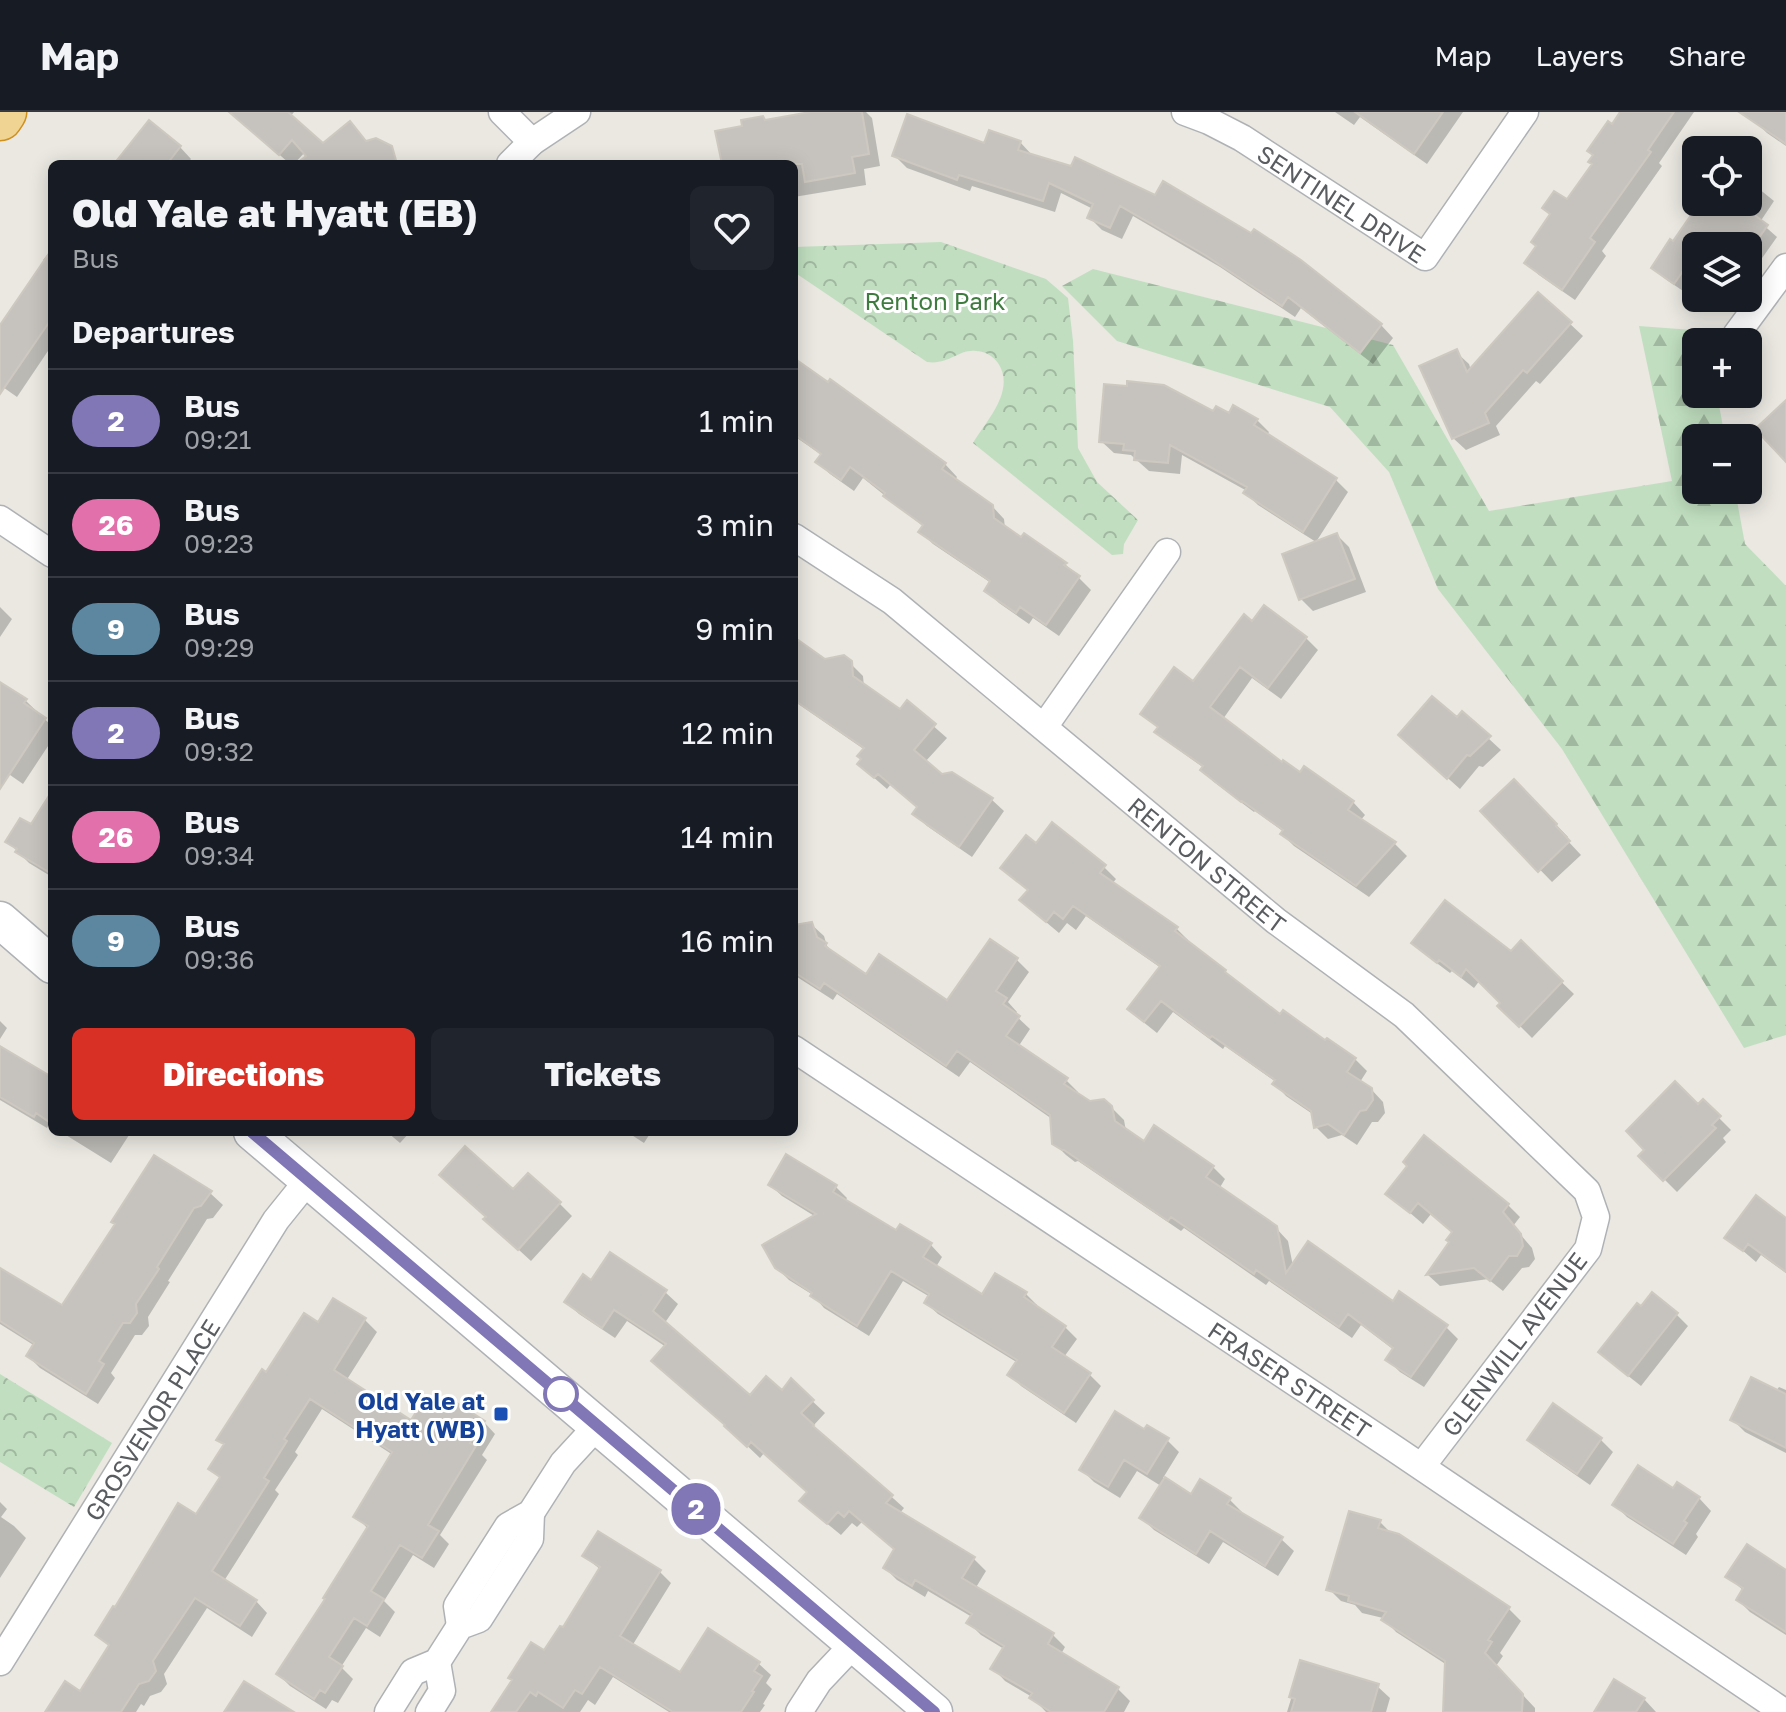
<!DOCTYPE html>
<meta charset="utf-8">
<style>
body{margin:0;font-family:"Golos Text",sans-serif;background:#20242c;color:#f1f3f6;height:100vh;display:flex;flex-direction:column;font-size:30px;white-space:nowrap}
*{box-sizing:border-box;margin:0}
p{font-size:26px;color:#9ea1a6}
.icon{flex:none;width:44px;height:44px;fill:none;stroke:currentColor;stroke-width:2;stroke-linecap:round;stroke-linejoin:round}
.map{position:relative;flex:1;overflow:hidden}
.panel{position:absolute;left:48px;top:48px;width:750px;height:976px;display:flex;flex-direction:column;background:#171b24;border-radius:12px;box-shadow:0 4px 20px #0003}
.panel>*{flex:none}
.badge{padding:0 16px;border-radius:26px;font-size:28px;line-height:52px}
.tools{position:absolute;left:1682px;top:24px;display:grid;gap:16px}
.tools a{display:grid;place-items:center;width:80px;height:80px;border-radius:12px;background:#171b24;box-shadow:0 4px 20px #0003;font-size:40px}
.map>.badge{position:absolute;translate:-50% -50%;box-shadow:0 0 0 4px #fff}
h2{padding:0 24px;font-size:30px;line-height:72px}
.round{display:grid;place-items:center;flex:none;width:84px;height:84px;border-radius:12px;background:#20242c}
.overview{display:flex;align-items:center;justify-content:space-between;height:136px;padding:0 24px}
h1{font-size:38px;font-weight:800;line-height:60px}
.button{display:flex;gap:16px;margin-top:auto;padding:16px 24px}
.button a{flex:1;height:92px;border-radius:12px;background:#d93025;color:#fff;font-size:32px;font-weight:800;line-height:92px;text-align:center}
.button a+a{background:#20242c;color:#f1f3f6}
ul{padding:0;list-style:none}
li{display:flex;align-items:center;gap:24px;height:104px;padding:0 24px;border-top:2px solid #363941}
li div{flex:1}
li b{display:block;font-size:30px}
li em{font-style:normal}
li .badge{min-width:88px;font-weight:700;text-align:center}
header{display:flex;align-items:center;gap:48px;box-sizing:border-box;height:112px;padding:0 40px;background:#171b24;border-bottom:2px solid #363941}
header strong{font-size:38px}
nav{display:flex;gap:44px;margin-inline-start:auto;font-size:28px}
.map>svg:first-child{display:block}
</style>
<header>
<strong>Map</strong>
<nav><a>Map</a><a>Layers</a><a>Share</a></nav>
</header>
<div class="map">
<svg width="1786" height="1600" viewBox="0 0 1786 1600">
<defs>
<pattern id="forest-firs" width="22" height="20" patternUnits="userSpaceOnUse" patternTransform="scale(2)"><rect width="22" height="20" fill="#c1dfc0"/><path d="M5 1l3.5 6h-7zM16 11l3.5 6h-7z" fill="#a0b89f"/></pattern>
<pattern id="park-crowns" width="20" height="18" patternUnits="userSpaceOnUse" patternTransform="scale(2)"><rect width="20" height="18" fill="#c1dfc0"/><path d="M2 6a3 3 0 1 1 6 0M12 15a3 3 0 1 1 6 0" fill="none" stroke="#a0b89f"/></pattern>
</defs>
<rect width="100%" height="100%" fill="#eae8e1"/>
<path fill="url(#forest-firs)" d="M1093,157L1393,233L1489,399L1672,369L1639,214L1706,219L1708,230H1696V282H1717L1725,326H1696V378H1735L1745,432L1786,474V923L1744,936L1562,637L1438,477L1389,360L1330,295L1117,229L1062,174Z"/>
<path fill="url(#park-crowns)" d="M941,130L1046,167L1068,186L1073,229L1078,336L1097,370L1138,408L1124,432L1123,442L1112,443L973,331C987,308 1016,278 998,251C993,244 985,239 976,239C958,237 950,253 927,250L794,160V135Z
M0,1262L112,1331L74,1395L0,1350Z"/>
<path fill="#0003" d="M231,0H294L290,5L323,33L379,52H314L305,40L294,52H290Z
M821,0H866L872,6L880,54L864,57L866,73L794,85V52H724L766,9Z
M1335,0H1463L1427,52L1360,5L1354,13Z
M1623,0H1694L1659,51L1662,54L1602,139L1606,144L1575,188L1539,163L1526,151L1594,52Z
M1763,0H1786V34L1767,21L1756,10Z
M1020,30L1032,43L1381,213L1393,226L1373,252L1301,196L1295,205L1220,155L1133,104L1122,127L1102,118L1089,105L1093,97L1061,81L1055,100L972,74L970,79L907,56L894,43Z
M180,35L191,47L187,52H118Z
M1748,68L1774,89L1760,110L1777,125L1760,149L1753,144L1748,151V134H1696V166L1686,181L1664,166L1653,156L1673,132L1703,90H1748Z
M52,137V233L17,285L0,273V217L46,150L43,148Z
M1539,183L1583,224L1540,272L1536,269L1496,314L1500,323L1466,338L1453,326L1456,240L1469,252L1471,258Z
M794,248L829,273L831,270L945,352L957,365L954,369L992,394L1004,407L1005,416L1022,427L1024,424L1065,452L1091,478L1059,524L1033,506L1029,512L999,491L986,478L991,471L933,432L921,420L924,415L863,366L854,379L830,362L817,350L822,343L794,324Z
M1214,301L1257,308L1269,320L1267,323L1336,368L1348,380L1316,430L1258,393L1246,381L1247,379L1182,343L1180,362L1149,359L1131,343L1114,341L1101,329Z
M1337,423L1349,435L1366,480L1313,499L1301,487Z
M0,495L12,507L0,525Z
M1252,512L1306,526L1318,538L1281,587L1252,566L1223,607L1283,652L1353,690L1365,703L1360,709L1395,732L1407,744L1369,785L1294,734L1282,722L1284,720L1255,699L1254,700L1214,670L1202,658L1204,656L1169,631L1157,619L1159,617L1143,602L1193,572Z
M794,527L824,549L850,551L863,564L864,575L900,599L907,591L947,626L925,650L942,665L991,687L1004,699L972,745L927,714L915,702L919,696L891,672L887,677L872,664L865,638L794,589Z
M1,573L26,589L52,614V628L23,672L0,656Z
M1462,602L1501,638L1483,655L1479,654L1460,677L1413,635Z
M1514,669L1568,725L1566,727L1581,743L1552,770L1483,699Z
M52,702V765L29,751L8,730Z
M1036,734L1104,755L1116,767L1112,772L1176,816L1188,828L1187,831L1225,860L1237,872L1281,905L1326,930L1327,928L1355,947L1367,959L1360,970L1371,977L1383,990L1385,1001L1378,1010H1372L1357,1033L1342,1023L1328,1027L1316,1015L1314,1003L1286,984L1275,972L1276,970L1225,934L1223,937L1173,900L1157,921L1142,909L1130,897L1161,856L1086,804L1076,818L1067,811L1059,821L1034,800L1030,780L1002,755Z
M794,812L798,815L811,812L824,824L827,834L838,845L866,864L947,891L1017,848L1029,860L1008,890L1017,900L1015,903L1030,917L1018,935L1066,968L1078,980L1076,983L1089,991L1111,995L1124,1008L1126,1019L1144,1032L1213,1055L1225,1067L1219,1077L1276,1116L1288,1129L1293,1154L1393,1191L1446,1215L1458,1227L1424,1275L1400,1260L1388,1248L1394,1238L1361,1213L1352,1226L1269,1169L1266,1173L1184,1116L1181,1119L1078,1049L1075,1050L1066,1043L1054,1031L1052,1007L970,950L959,965L837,882L833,888L794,863Z
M1414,831L1511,842L1521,831L1574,882L1532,926L1500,894L1503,891L1480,868L1474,876L1452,859L1450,861L1426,843Z
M0,909L7,916L0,927Z
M0,936L52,967V1014L49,1012L47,1016L0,988Z
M1703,990L1731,1018L1723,1026L1726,1030L1677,1080L1641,1044Z
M61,1020H131L111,1051Z
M387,1020H410L400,1031Z
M627,1020H651L644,1031Z
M770,1073L836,1075L847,1086L845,1089L897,1120L931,1133L942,1145L936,1155L983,1185L1026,1182L1037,1193L1036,1196L1065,1215L1077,1227L1064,1245L1089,1262L1101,1274L1076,1311L1021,1274L1010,1262L1018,1251L938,1202L926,1191L930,1185L903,1169L869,1224L824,1196L813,1183L789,1168L776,1155L816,1105L782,1084Z
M513,1080L560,1092L572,1104L531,1149L498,1119Z
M210,1081L223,1093L213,1106L207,1107L168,1169L170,1170L148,1205L149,1214L142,1223H135L111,1261L115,1266L98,1292L40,1256L28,1244L35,1234L0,1212V1158L63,1196Z
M1388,1082L1508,1093L1520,1105L1513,1114L1532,1136L1535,1147L1529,1155L1522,1156L1503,1179L1488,1167L1440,1174L1428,1163L1451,1130L1454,1121L1431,1102L1423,1112Z
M1786,1108V1161L1761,1143L1756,1150L1727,1125Z
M592,1171L665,1180L678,1192L664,1212L750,1286L782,1281L791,1269L825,1301L813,1314L904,1396L900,1401L974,1447L986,1459L975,1477L1053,1523L1065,1535L1061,1542L1118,1577L1130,1589L1124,1600H1046L1032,1585L1005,1569L993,1556L1004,1537L981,1523L969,1511L972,1505L928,1479L925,1485L897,1468L885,1456L896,1438L862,1410L857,1415L852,1411L841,1423L814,1401L809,1381L764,1341L760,1346L739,1326L666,1235L627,1209L615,1226L579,1202L566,1190Z
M1676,1202L1688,1214L1641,1274L1613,1252Z
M365,1208L377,1220L346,1269L412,1311L436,1303L484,1310L495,1322L482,1343L487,1348L440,1423L449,1432L434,1456L413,1443L384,1489L395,1500L380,1525L366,1516L341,1555L353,1567L338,1591L332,1588L326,1597L290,1574L278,1562L327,1488L368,1417L356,1404L393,1343L322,1297L295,1340L298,1343L275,1378L279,1382L224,1469L256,1489L267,1501L252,1525L207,1496L164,1562L167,1572L161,1580L150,1584L144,1594L141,1592L136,1600H58L81,1582L110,1535L97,1523L197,1405L221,1367L210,1357L225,1333L219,1327L267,1262L319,1213Z
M1779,1275L1786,1278V1341L1745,1320L1733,1308L1776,1279Z
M1145,1320L1167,1328L1179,1340L1163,1366L1191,1384L1230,1388L1242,1400L1241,1402L1281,1427L1294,1439L1278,1464L1223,1430L1209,1452L1154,1418L1142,1406L1161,1374L1137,1359L1120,1386L1094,1370L1082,1358Z
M1529,1327L1601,1328L1613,1340L1590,1373L1541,1339Z
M1674,1379L1699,1386L1711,1399L1696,1422L1698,1425L1686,1443L1627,1405L1615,1393Z
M0,1390L7,1397L1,1405L14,1414L26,1426L0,1466Z
M1380,1410L1393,1423L1398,1424L1509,1497L1521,1509L1500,1541L1503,1544L1496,1554L1535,1596V1600H1445L1447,1553L1396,1520L1383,1506L1362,1501L1355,1493L1341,1489L1329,1477Z
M584,1444L660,1460L671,1471L632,1534L680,1563L709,1519L759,1552L771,1563L766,1571L772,1577L763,1592L765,1593L760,1600H669L613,1565L595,1593L588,1588L580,1600H493L563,1518L601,1458Z
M1786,1461V1523L1750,1500L1738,1488L1744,1479L1728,1465Z
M1302,1551L1377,1574L1390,1586L1386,1600H1287Z
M1644,1587L1656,1600H1596Z"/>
<path fill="#c6c3be" stroke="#cec9c0" stroke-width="2" d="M229,0H288L323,31L350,9L366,29L376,26L392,34L397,52H296L306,44L292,28L279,43Z
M810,0H862L869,42L852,45L855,61L805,70L802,52H722L715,19L742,14L741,8L763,4L765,8Z
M1355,0H1443L1414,42Z
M1620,0H1674L1648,38L1651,40L1590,126L1595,130L1562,178L1524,151L1536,134L1531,130L1550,102L1542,96L1554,79L1567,87L1592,52L1588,50L1593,43L1587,39L1608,9L1612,12Z
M1739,0H1786V32Z
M907,2L984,31L989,18L1021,29L1018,38L1071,54L1075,45L1155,83L1163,69L1251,121L1254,117L1301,148L1382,212L1360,241L1288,185L1282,194L1205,143L1120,94L1110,116L1087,106L1093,92L1049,71L1043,89L959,63L957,68L892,44Z
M149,8L181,34L167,52H114Z
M1700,90H1755L1749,99L1768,113L1749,140L1748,134H1722L1708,124L1700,134H1696V140L1674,172L1651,156L1670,127L1673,129Z
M52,137V206L0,282V213Z
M1538,180L1572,210L1527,261L1523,258L1485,301L1489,311L1452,327L1419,254L1457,237L1467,260Z
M794,246L828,270L830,267L946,351L942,357L993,393L994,406L1021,425L1024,421L1067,451L1064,453L1080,464L1046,513L1020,495L1016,501L984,479L990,469L918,420L923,413L883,384L885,381L850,355L841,368L815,350L821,342L794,322Z
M1127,269L1164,273L1213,299L1216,294L1229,301L1233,293L1258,307L1254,313L1337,366L1303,420L1243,381L1247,375L1170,333L1168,351L1134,348L1135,339L1123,338L1124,332L1099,330L1104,272L1127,274Z
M1786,288V350L1755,317Z
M1337,421L1355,467L1299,488L1282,442Z
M1264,493L1307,525L1268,576L1240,555L1210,595L1282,650L1283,648L1300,660L1304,654L1354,689L1348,698L1396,730L1356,774L1280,722L1283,718L1242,689L1241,690L1200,658L1203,654L1154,620L1158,615L1140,602L1174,555L1193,569L1244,502L1252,509Z
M794,525L825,547L844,543L852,549L853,564L900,597L907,588L936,612L914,638L942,662L952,660L993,686L959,735L912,702L917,695L878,662L874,666L857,652L861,647L857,644L864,636L794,588Z
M0,570L27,587L24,591L46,606L0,677Z
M1432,584L1457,605L1462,599L1491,624L1470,644L1467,643L1447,667L1398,623Z
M1514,667L1557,712L1556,714L1570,729L1538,760L1480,699Z
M52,679V762L15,740L17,737L5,730L20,706L31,712Z
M1052,710L1106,753L1100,761L1178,815L1175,819L1226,858L1225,860L1280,902L1283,898L1325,928L1327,926L1356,946L1347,960L1372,976L1373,988L1366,998L1360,999L1344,1023L1328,1012L1314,1016L1311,999L1272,972L1275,968L1212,924L1210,926L1161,889L1144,910L1127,897L1160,854L1073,794L1063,807L1054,800L1046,810L1019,788L1028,778L1000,756L1026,723L1036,731Z
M1445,788L1511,839L1521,828L1563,869L1519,915L1497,894L1500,891L1466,857L1461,865L1439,848L1437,851L1411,831Z
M812,810L817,825L827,831L825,834L866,862L879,842L947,888L990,827L1018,846L996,879L1007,886L1003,892L1020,904L1006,924L1068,966L1064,972L1090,989L1104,987L1112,994L1115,1009L1144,1029L1154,1013L1214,1054L1206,1065L1277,1114L1286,1161L1308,1129L1393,1189L1399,1179L1448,1213L1411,1265L1385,1248L1393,1236L1348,1202L1339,1215L1256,1158L1254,1162L1171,1105L1168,1109L1064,1038H1062L1052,1032L1050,1003L957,939L946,954L824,871L820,877L794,860V813Z
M0,934L52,965V1012L36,1001L34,1005L0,985Z
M1675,969L1698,992L1703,987L1721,1004L1712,1013L1716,1016L1663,1069L1638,1044L1644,1038L1626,1019Z
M1424,1023L1509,1092L1503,1100L1521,1122L1523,1134L1517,1144H1509L1490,1169L1474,1156L1426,1163L1449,1130L1446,1128L1452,1120L1418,1091L1410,1101L1385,1082L1407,1054L1403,1050Z
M465,1034L513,1077L528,1061L561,1090L518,1138L483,1107L486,1105L439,1063Z
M786,1042L837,1073L833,1080L896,1118L900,1112L932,1131L923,1145L982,1182L995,1161L1027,1180L1024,1185L1066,1214L1052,1235L1091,1261L1064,1301L1007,1263L1017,1248L924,1191L929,1182L891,1159L857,1214L810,1184L812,1181L775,1156L762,1133L816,1102L768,1073Z
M154,1043L212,1079L201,1094L194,1096L157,1155L159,1157L136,1192L137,1201L130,1211H123L99,1249L104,1252L86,1282L26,1244L34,1231L0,1209V1156L62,1193L115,1112L111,1110Z
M1756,1083L1786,1106V1160L1748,1132L1743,1139L1724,1126Z
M610,1140L667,1178L653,1199L750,1283L766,1264L782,1278L791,1266L814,1288L801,1301L814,1313L813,1314L893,1383L886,1391L975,1445L962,1466L1054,1521L1048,1532L1119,1575L1104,1600H1051L1029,1586L1032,1581L990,1557L1004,1534L966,1511L972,1502L915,1468L912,1474L883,1456L894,1437L849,1399L844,1405L838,1400L827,1412L799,1389L807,1380L751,1330L747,1335L724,1314L725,1313L651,1249L666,1232L614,1198L602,1216L564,1190L583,1162L591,1168Z
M1652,1180L1678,1201L1628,1264L1598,1240L1637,1191L1641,1194Z
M333,1186L366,1206L334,1258L411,1308L421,1292L435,1300L446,1284L485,1309L470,1331L476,1334L428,1413L439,1419L422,1446L400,1433L371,1479L384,1487L367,1514L354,1506L329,1545L343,1554L325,1581L320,1578L314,1587L276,1562L325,1487L323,1486L368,1414L353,1405L392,1340L310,1287L284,1327L287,1329L264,1366L269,1369L212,1459L257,1488L240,1514L195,1486L153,1549L156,1559L149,1569L139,1572L121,1600H45L65,1569L80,1579L109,1533L95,1523L113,1494L115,1495L178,1391L196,1402L220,1365L208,1357L224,1332L216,1328L262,1257L266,1260L304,1201L318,1210Z
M1751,1265L1786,1282V1336L1730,1308Z
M1553,1291L1602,1326L1577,1362L1527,1328Z
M1115,1299L1144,1317L1147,1313L1169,1326L1147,1362L1124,1348L1108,1375L1079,1358Z
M1638,1353L1673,1376L1677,1370L1700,1385L1684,1409L1687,1411L1673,1432L1612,1393Z
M1165,1365L1191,1382L1200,1367L1231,1386L1227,1392L1283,1425L1265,1454L1210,1419L1196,1442L1139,1406Z
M1349,1399L1381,1408L1378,1416L1399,1422L1510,1495L1488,1528L1492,1530L1485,1541L1523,1582L1522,1600H1443L1445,1549L1381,1508L1386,1500L1348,1489L1349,1484L1326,1478Z
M598,1419L661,1458L620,1524L680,1560L708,1516L760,1550L754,1559L762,1564L752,1579L754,1580L741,1600H673L600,1555L582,1582L575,1578L563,1596L538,1580L536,1584L530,1580L516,1600H491L512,1568L508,1566L531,1530L544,1538L560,1514L563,1515L600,1455L582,1444Z
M1747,1432L1786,1458V1520L1736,1488L1743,1476L1725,1465Z
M1300,1548L1379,1572L1371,1600H1291L1295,1587L1289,1585Z
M1614,1567L1645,1586L1636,1600H1594Z
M244,1569L294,1600H224Z"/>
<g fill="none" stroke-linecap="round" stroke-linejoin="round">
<defs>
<g id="minor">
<path d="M502,0L532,30"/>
<path id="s1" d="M1185,0L1209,9L1242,26L1425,145L1525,0"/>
<path d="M510,52L532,30L577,0"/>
<path d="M1736,223L1786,155"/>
<path d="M0,407L52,442"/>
<path id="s2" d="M794,425L892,489L1276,809L1404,903L1587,1079L1596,1105L1588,1137L1422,1354"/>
<path d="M1044,615L1167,440"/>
<path id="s3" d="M794,937L1395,1337L1784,1600"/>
<path d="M460,1514L457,1494L508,1414L531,1401L563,1351L598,1313"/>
<path id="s4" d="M0,1550L276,1108L309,1067"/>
<path d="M388,1600L413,1560L437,1550L460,1514L479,1507L530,1427L531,1401"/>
<path d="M429,1600L442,1579L437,1550"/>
<path d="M799,1600L819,1569L854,1532"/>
</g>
<path id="secondary" d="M0,808L52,853
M252,1020L934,1600"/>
<path id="motorway" d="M0,6L4,0"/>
</defs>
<use href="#minor" stroke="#afb2b5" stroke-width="29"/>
<use href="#secondary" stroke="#aeb1b5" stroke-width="39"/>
<use href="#motorway" stroke="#cf901c" stroke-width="47"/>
<use href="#minor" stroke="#fff" stroke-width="26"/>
<use href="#secondary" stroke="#fff" stroke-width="36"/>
<use href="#motorway" stroke="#efd494" stroke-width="44"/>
</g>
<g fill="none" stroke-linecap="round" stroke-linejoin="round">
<defs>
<path id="line" d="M252,1020L934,1600"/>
</defs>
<use href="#line" stroke="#fff" stroke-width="18"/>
<use href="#line" stroke="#8177b7" stroke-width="12"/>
</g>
<circle fill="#fff" stroke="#8177b7" stroke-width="4" cx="561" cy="1282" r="16"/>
<rect fill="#1a4fb4" stroke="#fff" stroke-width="3" x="493" y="1294" width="16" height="16" rx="4"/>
<g text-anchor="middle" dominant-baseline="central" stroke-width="6" stroke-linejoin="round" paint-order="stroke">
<g font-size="24" fill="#5a5d60" stroke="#fff">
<text stroke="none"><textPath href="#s1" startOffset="182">SENTINEL DRIVE</textPath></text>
<text stroke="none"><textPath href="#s2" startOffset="528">RENTON STREET</textPath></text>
<text transform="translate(1514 1232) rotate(-53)">GLENWILL AVENUE</text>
<text stroke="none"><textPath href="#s3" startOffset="596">FRASER STREET</textPath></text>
<text stroke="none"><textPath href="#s4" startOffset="286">GROSVENOR PLACE</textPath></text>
</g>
<g font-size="24" fill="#3e7b3e" stroke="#fff">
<text x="935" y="188">Renton Park</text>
</g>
<g font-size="24" font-weight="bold" fill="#164399" stroke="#fff" text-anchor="end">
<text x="485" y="1288">Old Yale at<tspan x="485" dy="28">Hyatt (WB)</tspan></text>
</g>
</g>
</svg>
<div class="tools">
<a><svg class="icon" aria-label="locate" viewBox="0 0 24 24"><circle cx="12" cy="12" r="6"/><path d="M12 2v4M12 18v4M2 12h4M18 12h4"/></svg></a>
<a><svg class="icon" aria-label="layers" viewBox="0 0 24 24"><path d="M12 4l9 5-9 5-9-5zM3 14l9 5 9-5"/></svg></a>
<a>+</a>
<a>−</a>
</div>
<b class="badge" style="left:696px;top:1397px;background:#8177b7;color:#fff">2</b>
<section class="panel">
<div class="overview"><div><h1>Old Yale at Hyatt (EB)</h1><p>Bus</p></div><a class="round"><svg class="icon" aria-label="heart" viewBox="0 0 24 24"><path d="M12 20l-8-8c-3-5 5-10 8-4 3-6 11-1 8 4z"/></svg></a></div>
<h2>Departures</h2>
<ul>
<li><span class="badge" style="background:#8177b7;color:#fff">2</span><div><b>Bus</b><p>09:21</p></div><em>1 min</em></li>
<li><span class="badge" style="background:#e270ab;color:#fff">26</span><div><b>Bus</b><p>09:23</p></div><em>3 min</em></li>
<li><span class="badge" style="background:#5d87a1;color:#fff">9</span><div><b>Bus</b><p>09:29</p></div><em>9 min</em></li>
<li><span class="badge" style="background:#8177b7;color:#fff">2</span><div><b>Bus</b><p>09:32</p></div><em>12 min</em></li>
<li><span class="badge" style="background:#e270ab;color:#fff">26</span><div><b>Bus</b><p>09:34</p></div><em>14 min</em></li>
<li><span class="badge" style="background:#5d87a1;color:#fff">9</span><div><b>Bus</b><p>09:36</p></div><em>16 min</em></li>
</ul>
<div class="button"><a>Directions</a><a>Tickets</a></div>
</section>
</div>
